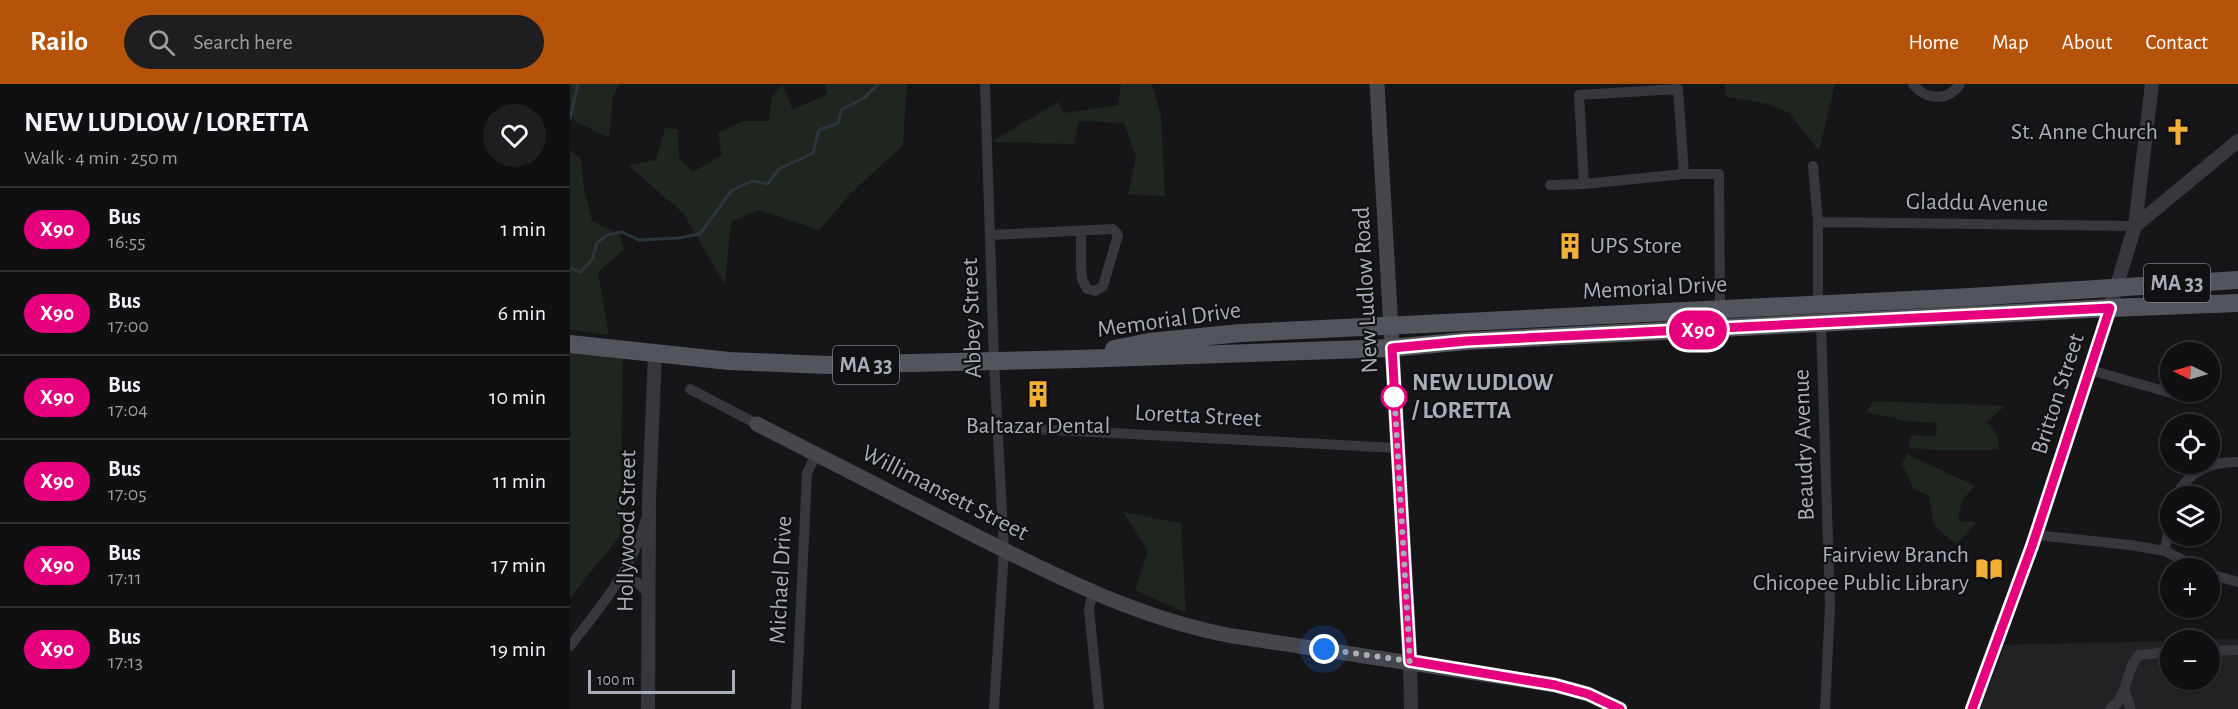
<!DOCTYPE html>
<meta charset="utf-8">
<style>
body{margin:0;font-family:"Alegreya Sans",sans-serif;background:#1e1e20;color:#f1f3f6;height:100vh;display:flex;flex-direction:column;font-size:22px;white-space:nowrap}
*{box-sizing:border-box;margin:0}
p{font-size:20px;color:#9c9d9f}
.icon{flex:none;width:33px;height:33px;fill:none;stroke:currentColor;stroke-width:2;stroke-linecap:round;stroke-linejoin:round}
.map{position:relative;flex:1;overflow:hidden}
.drawer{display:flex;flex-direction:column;background:#101012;width:570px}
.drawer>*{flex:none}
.badge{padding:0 12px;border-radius:20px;font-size:21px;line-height:39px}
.needle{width:39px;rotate:275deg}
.tools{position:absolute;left:1590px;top:258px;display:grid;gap:12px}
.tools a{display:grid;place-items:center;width:60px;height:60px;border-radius:50%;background:#101012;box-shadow:0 2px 4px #0004,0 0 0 2px #303032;font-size:30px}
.scale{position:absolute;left:18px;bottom:15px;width:147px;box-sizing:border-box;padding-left:6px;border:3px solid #a8adb8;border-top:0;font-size:16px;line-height:21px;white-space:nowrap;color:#a8adb8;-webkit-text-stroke:4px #111113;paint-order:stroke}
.you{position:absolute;width:30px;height:30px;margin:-15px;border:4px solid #fff;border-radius:50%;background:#1a73e8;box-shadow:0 0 0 9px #1a73e833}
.map>.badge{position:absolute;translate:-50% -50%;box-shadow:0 0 0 3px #fff}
.round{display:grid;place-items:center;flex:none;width:63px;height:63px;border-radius:32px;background:#1e1e20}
.summary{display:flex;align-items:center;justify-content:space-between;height:102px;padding:0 24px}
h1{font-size:28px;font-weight:600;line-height:45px}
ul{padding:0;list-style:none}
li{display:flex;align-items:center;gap:18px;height:84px;padding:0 24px;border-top:2px solid #303032}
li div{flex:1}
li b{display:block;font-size:22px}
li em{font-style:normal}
li .badge{min-width:66px;font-weight:700;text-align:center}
header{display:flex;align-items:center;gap:36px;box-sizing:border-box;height:84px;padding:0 30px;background:#b45309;color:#fff}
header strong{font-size:28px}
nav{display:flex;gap:33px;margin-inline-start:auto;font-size:21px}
.search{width:420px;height:54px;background:#1e1e20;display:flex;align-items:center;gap:15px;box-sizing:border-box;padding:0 21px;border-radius:33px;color:#9c9d9f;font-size:22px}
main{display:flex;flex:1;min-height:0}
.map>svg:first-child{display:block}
</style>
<header>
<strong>Railo</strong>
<div class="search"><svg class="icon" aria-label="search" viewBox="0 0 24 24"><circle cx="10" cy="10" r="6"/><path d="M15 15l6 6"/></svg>Search here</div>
<nav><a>Home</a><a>Map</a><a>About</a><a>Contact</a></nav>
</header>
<main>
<section class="drawer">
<div class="summary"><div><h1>NEW LUDLOW / LORETTA</h1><p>Walk · 4 min · 250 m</p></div><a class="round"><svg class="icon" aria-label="heart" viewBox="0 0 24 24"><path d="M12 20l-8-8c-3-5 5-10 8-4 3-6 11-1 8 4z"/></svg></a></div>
<ul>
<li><span class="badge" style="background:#e6007e;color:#fff">X90</span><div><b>Bus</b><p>16:55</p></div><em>1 min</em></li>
<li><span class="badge" style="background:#e6007e;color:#fff">X90</span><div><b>Bus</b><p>17:00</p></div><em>6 min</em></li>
<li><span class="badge" style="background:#e6007e;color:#fff">X90</span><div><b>Bus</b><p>17:04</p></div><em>10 min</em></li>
<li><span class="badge" style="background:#e6007e;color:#fff">X90</span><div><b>Bus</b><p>17:05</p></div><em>11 min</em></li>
<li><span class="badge" style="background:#e6007e;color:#fff">X90</span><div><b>Bus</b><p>17:11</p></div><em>17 min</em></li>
<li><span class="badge" style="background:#e6007e;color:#fff">X90</span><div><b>Bus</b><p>17:13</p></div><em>19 min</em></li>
</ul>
</section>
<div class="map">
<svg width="1668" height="625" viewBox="0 0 1668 625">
<rect width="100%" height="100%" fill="#161618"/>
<path fill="#222225" d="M1668,555V625H1410L1435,561L1600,557V596H1640V556H1608Z"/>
<path fill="#1e261f" d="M0,0H50L43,12L39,54L5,37L0,31Z
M212,0L223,26L257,10L255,0H337L333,61L282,108L249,146L189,126L161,138L155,201L113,129L58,81L86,76L95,44L108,45L109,74L123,88L152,71L148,49L173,37H199L202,12Z
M551,0H582L591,32L595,112L558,110L566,73L554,39L509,37L504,60L421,58L488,18L494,29L548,21Z
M1155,0H1265L1249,67L1219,29L1199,20L1156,13Z
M0,66L11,76L14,104L22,137L50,151L54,166L28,188L39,251L0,246Z
M0,267L53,274L50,452L0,514Z
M1303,317L1435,322L1417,338L1428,352L1429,366H1362L1339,364L1341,351L1366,352L1367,339L1335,337L1297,328Z
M1337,370L1405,402L1392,416L1388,437L1407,438L1386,461L1364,441L1359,412L1343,404L1332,380Z
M553,428L611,439L616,529L565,506L578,467Z"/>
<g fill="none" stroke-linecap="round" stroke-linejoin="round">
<path stroke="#2c353c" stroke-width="3" d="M0,35L8,0
M0,184L10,188L22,176L27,159L37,151L52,148L69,156L109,154L130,150L161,107L182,97L198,100L209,85L243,69L249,46L268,39L271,26L294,14L308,0"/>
<path stroke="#37383d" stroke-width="10" d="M415,0L424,277L434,466L424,625
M1343,0C1356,17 1378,17 1390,0
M1243,82L1248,138V220
M1114,90L1108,5L1009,11L1014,100L1114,90H1149L1150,225
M980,101L1014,100
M1248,138L1565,142
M420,151L543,145L548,151L533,202L525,207L517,205L512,195L511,183V147
M1251,240L1260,521L1255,625
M1520,286L1608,311
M120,305L187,340
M427,343L827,364
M1606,412C1618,388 1641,377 1668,378
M1466,451L1560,461L1595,467L1628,484
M1595,467L1600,436
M1640,490L1668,498
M48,499L55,497L67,498L79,510
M523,507L519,525L529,625
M0,562C31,523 63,484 76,435
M1640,567L1668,566
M1554,605L1563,579L1569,571L1600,568
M226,625L237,389L246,370
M1540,625L1548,618L1554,605L1561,625"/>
<path stroke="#37383d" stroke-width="14" d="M1565,142L1668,57
M840,577L841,625
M78,625L79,415L85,270
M1402,625L1466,451L1540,224L1565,142L1582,0"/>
<path stroke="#45474d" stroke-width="15" d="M807,0L840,577
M187,340C260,378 333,415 406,452C487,493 573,536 663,552L985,601L1018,610L1050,625"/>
<path stroke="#53555c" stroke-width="18" d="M0,260L159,277L256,281L507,275L822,264L896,257L1540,224L1668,219
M544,265L579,258L671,249L1400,213L1668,196"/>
</g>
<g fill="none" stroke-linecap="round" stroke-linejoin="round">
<defs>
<path id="line" d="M1050,625L1018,610L985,601L840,577L822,264L896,257L1540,224L1462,462L1402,625"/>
</defs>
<use href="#line" stroke="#fff" stroke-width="14"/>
<use href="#line" stroke="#e6007e" stroke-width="9"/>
<path stroke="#a8adb8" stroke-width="6" stroke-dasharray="0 10.8" d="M754,565L840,577L824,306V313"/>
</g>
<defs>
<symbol id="church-bare" viewBox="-9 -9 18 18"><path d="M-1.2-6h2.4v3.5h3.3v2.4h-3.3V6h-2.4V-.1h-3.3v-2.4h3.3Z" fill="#f2b134" stroke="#111113" stroke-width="2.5" paint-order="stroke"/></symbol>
<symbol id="building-bare" viewBox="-9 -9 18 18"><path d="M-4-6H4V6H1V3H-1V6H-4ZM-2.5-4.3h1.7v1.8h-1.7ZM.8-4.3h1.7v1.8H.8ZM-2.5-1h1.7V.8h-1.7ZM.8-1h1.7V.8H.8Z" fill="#f2b134" stroke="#111113" stroke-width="2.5" paint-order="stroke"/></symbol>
<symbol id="library-bare" viewBox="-9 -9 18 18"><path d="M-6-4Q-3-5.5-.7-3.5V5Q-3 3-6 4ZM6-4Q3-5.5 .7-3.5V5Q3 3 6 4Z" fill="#f2b134" stroke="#111113" stroke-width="2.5" paint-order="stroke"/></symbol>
</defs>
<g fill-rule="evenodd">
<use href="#church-bare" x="1589" y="29" width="38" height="38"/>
<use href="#building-bare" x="981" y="143" width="38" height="38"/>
<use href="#building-bare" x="449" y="291" width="38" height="38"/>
<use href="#library-bare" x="1400" y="466" width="38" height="38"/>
</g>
<circle fill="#fff" stroke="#e6007e" stroke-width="3" cx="824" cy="313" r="12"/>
<g text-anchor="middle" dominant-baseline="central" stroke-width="4.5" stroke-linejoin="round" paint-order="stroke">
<g fill="#111113" stroke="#7b7e86" stroke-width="1.5">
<rect x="1574" y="180" width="66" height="38" rx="4.5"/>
<rect x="263" y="262" width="66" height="38" rx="4.5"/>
</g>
<g font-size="22" font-weight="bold" fill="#a8adb8">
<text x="1607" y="199">MA 33</text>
<text x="296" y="281">MA 33</text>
</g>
<g font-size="24" fill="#a8adb8" stroke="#111113" text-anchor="end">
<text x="1588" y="48">St. Anne Church</text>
<text x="1020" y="162" text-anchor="start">UPS Store</text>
<text x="468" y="342" text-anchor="middle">Baltazar Dental</text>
<text x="1399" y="471">Fairview Branch<tspan x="1399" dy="28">Chicopee Public Library</tspan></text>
</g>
<g font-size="24" fill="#a8adb8" stroke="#111113">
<text transform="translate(1407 119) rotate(1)">Gladdu Avenue</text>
<text transform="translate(1085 204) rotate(-3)">Memorial Drive</text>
<text transform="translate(796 206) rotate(-93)">New Ludlow Road</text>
<text transform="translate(402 234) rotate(-92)">Abbey Street</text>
<text transform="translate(599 236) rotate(-8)">Memorial Drive</text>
<text transform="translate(1488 310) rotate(-72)">Britton Street</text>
<text transform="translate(628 332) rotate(3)">Loretta Street</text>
<text transform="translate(1234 361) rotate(-92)">Beaudry Avenue</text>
<text transform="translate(375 409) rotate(27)">Willimansett Street</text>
<text transform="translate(57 447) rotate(-89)">Hollywood Street</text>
<text transform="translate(211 496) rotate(-87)">Michael Drive</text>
</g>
<g font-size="24" font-weight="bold" fill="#a8adb8" stroke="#111113" text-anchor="start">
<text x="842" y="299">NEW LUDLOW<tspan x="842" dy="28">/ LORETTA</tspan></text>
</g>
</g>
</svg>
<div class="tools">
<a><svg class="needle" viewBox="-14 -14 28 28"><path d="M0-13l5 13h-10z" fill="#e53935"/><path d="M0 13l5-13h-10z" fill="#9c9d9f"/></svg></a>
<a><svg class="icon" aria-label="locate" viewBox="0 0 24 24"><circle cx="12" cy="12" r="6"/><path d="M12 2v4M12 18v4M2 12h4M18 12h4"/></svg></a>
<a><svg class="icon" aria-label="layers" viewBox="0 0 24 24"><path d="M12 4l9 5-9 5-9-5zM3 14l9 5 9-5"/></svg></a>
<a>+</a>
<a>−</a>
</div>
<div class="scale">100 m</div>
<div class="you" style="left:754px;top:565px"></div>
<b class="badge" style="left:1128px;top:246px;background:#e6007e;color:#fff">X90</b>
</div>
</main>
